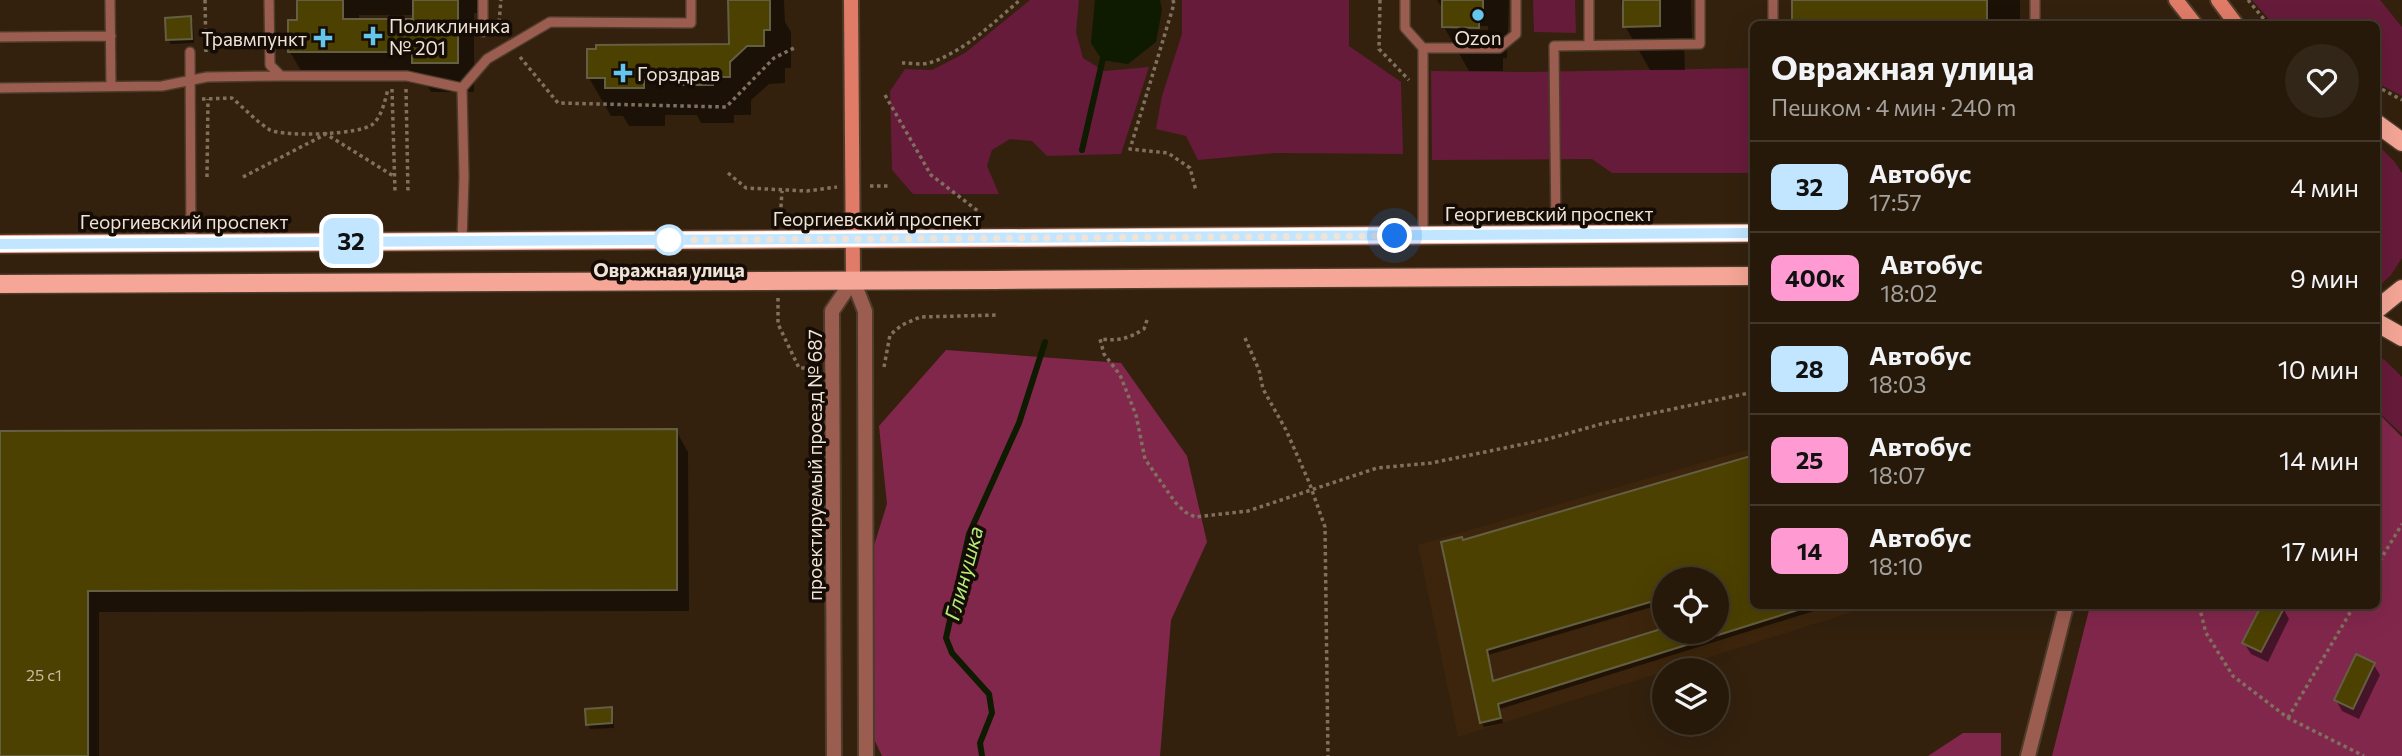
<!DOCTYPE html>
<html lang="ru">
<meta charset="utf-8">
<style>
body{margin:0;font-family:Commissioner,sans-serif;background:#322618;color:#f1f3f6;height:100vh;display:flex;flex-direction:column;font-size:26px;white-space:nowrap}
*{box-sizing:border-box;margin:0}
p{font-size:23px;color:#a4a09c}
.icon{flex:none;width:38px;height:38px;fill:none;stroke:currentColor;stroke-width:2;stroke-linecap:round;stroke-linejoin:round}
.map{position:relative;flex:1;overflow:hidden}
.side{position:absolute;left:1750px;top:21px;width:630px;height:588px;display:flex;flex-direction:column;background:#26190a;border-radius:10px;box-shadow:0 7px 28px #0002,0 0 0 2px #42382b}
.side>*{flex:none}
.badge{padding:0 14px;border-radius:10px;font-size:24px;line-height:46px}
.tools{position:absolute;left:1652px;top:567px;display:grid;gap:14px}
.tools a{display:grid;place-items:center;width:77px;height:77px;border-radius:50%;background:#26190a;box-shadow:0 7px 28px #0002,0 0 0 2px #42382b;font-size:35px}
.you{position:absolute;width:35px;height:35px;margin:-18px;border:5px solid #fff;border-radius:50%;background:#1a73e8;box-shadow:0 0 0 10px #1a73e833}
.map>.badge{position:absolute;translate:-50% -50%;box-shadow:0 0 0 4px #fff}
.round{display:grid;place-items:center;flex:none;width:74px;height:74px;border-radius:37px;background:#322618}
.summary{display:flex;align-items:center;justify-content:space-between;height:119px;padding:0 21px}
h1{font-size:33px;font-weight:700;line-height:52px}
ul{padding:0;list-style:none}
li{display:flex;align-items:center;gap:21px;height:91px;padding:0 21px;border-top:2px solid #42382b}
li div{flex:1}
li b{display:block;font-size:26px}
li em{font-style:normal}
li .badge{min-width:77px;font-weight:700;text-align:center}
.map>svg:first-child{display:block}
</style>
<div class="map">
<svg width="2402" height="756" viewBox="0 0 2402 756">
<rect width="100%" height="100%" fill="#33210e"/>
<path fill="#3c250c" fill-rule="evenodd" d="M1753,448L1754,606H1871L1458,737L1418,545ZM1664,579H1717V632H1664Z"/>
<path fill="#661b3a" d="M1030,0H1079L1076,32L1083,58L1104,71L1149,67L1121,154L1047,156L1032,141L1010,139L992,150L987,166L999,194H913L892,170L890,91L905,69L932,70L965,53Z
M1182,0H1349V46L1401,82L1403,154L1276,153L1198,160L1186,136L1156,129L1162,96L1182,34Z
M1533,0H1575L1576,33L1534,32Z
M2252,0H2380L2402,27V96L2377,83L2376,24H2273Z
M1753,68V173H1612L1592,159L1432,160L1431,71L1528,72Z
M2377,144L2394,161L2402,173V258L2391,275L2377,288Z
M2377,357L2385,360L2402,377V434L2377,411Z"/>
<path fill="#82274c" d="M946,350L1121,363L1187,456L1207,542L1171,620L1160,756H882L873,737L871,555L887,504L879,426Z
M2377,412L2402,437V756H2052L2090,606H2376Z
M1963,733H2001V756H1928Z"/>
<path fill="#0e1b01" d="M1095,0H1160L1162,10L1156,42L1128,64L1102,60L1091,43Z"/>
<path fill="#0007" fill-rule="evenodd" d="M299,0H480V13H474V92H431L425,81H307L290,52L299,22ZM359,15H414V20H359Z
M730,0H784L785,22L791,32V68H785V83L769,84L751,100V115H734V123H701L697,115H665V126H629L623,116H611L589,78L730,46Z
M1437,0H1509L1507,58H1503V71H1469L1444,27V11ZM1459,26H1488V30L1459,29Z
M1621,0H1691L1692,41H1684L1685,70H1650L1625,26Z
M1793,0H2020V24H1796L1793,20Z
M190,18L193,23L194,43L171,44L168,39Z
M676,431L688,452L689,611L99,612V756H0V433Z
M1754,457V606H1830L1500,709L1503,723L1484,727L1481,722L1463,542ZM1664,579H1717V632H1664V629L1494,683L1488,655L1659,605L1664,624Z
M2263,606L2283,608L2289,619L2268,662L2251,654L2244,643Z
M2374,665L2380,675L2359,719L2342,711L2336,700Z
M611,709L613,714L614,728L590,729L588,724Z"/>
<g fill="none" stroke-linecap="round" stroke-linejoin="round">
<path stroke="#0e1b01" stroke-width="6" d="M1082,150L1104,54
M982,756L980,743L992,713L989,694L952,653L946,638L969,534L1019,423L1045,342"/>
</g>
<path fill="#4c4100" stroke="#645f43" stroke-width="2" fill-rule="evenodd" d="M297,0H343V19H413V0H458V63H412V52H288V20H297Z
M728,0H770V30H764V46H747L730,62V77H713V85H678L677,78H644V88H605V78H587V49H596V45L729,44Z
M1442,0H1483V15H1479V28L1442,27Z
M1623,0H1660V26L1623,27Z
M1792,0H1987V21H1792Z
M191,16L192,39L166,40L165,18Z
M677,429V590L88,591V756H0V431Z
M1754,455V606H1801V609L1498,704L1501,718L1480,723L1441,542L1462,537L1463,540ZM1664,579H1717V632H1664V628L1493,681L1487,650L1664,598Z
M2261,606H2285L2261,652L2242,643Z
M2356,654L2375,663L2353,709L2334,700Z
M612,707V723L586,725L585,709Z"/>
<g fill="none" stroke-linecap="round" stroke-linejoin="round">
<defs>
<path id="service" d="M110,0L111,86
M269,0L270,65L281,76H407L462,88L464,177L462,241
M483,0V32
M1405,0V28L1423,48V235
M1589,0V45
M2035,0V24
M1773,24V0
M0,37L111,36
M1423,48H1499L1516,34V0
M190,52L191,242
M0,88L162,86L207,77L281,76
M462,88L487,59L550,22L691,23V0
M1556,234L1554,46L1700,44V0"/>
<path id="minor" d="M853,280L865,311L866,756
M834,756L832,311L853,280
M2028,756L2066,606"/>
<path id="secondary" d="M851,0L853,280
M2176,0L2195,24
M2218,0L2236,24"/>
<path id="primary" d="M2376,123L2402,142
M1144,237L1754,233
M0,244L1007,238
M1134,279L1754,276
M0,284L995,280
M2376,310L2402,289
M2376,322L2402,337"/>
</defs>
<use href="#service" stroke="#4d3c2a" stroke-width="12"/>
<use href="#minor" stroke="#4d3c2a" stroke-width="18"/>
<use href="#secondary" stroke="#4d3c2a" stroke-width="18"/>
<use href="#primary" stroke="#4d3c2a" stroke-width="21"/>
<path stroke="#80705f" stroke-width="3.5" stroke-dasharray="3.5 3.5" stroke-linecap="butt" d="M205,0L206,52
M1173,0L1174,4L1130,149L1168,153L1190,168L1196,191
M1380,0L1379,49L1409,80
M2248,0L2268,24
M499,22L501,0
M520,57L558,103L726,107L774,58L796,47
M902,63C910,63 921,65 929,63C964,52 993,23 1020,0
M2376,86L2402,100
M392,89L395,192
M406,89L408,192
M885,95L931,175L978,211
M202,99L232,98C244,108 257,122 270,130C285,137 361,135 373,124C382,116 385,100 388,89
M728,173L746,188L807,191L837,187
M207,177L208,99
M243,177L326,134L395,177
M870,186H888
M780,221L782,191
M778,298V324L799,368H818
M1147,320L1144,329C1128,339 1118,341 1100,339L1104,354L1120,375L1136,415L1145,459L1175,502L1185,512L1195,517L1248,511L1377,468L1431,463L1485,452L1548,439L1601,424L1754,392
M1245,338L1259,370L1263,389L1286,430L1309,482L1325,527L1328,756
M884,367L890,335L902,325L920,317L997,315
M2376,567L2402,524
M2199,606L2206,633L2233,676L2288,718L2364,756
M2288,718L2354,606"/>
<use href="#service" stroke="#9c5d51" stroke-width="9"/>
<use href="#minor" stroke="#9c5d51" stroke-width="14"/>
<use href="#secondary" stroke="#e07b68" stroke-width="14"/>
<use href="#primary" stroke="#f5a696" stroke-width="18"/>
<defs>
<path id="primary-bridge" d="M1007,238L1144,237
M995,280L1134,279"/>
</defs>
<use href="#primary-bridge" stroke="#4d3c2a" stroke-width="21" stroke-linecap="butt"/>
<use href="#primary-bridge" stroke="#f5a696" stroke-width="18"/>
</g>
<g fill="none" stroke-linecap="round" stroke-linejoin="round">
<defs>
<path id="line" d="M0,244L1754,233"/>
</defs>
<use href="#line" stroke="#fff" stroke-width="16"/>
<use href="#line" stroke="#c2e6ff" stroke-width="10"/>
<path stroke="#f0e3d7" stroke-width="7" stroke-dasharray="0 12.6" d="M669,240L1395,236"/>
</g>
<g fill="#64c5ee" stroke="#140c05" stroke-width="2.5">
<circle cx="1478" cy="15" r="7"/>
<path d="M369.5 25.5h7v7h7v7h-7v7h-7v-7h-7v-7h7z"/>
<path d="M319.5 27.5h7v7h7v7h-7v7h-7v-7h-7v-7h7z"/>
<path d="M619.5 62.5h7v7h7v7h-7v7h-7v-7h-7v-7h7z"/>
</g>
<circle fill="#fff" stroke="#c2e6ff" stroke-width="3.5" cx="669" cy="240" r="14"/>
<g text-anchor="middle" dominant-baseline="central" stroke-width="7" stroke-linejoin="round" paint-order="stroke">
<g font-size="16" fill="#c7baa1">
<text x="44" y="674">25 с1</text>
</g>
<g font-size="19" fill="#f0e3d7" stroke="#140c05" text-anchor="start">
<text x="389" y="25">Поликлиника<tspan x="389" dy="22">№ 201</tspan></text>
<text x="1478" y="37" text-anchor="middle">Ozon</text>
<text x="307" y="38" text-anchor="end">Травмпункт</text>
<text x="637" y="73">Горздрав</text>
</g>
<g font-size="19" fill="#f0e3d7" stroke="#140c05">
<text x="1549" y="213">Георгиевский проспект</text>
<text x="877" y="218">Георгиевский проспект</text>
<text x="184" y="221">Георгиевский проспект</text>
<text transform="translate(814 465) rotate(-90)">проектируемый проезд № 687</text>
</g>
<g font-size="19" font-weight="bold" fill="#f0e3d7" stroke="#140c05">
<text x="669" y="269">Овражная улица</text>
</g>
<g font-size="21" font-style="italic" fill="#b4ec77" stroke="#140c05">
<text transform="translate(963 573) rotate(-75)">Глинушка</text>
</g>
</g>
</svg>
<div class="tools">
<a><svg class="icon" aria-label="locate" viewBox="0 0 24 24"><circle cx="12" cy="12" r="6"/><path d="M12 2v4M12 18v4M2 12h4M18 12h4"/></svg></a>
<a><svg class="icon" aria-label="layers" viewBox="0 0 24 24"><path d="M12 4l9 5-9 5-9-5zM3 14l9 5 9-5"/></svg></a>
</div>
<div class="you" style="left:1395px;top:236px"></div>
<b class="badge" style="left:351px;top:241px;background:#c2e6ff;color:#111">32</b>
<section class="side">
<div class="summary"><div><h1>Овражная улица</h1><p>Пешком · 4 мин · 240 m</p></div><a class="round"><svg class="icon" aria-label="heart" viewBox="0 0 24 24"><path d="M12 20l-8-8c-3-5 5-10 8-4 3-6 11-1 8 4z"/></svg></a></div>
<ul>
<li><span class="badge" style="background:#c2e6ff;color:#111">32</span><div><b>Автобус</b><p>17:57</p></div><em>4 мин</em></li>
<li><span class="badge" style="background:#ff9ad2;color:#111">400к</span><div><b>Автобус</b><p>18:02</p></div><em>9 мин</em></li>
<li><span class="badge" style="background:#c2e6ff;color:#111">28</span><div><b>Автобус</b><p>18:03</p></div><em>10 мин</em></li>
<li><span class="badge" style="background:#ff9ad2;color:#111">25</span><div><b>Автобус</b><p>18:07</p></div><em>14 мин</em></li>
<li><span class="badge" style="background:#ff9ad2;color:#111">14</span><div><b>Автобус</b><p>18:10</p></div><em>17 мин</em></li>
</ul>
</section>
</div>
